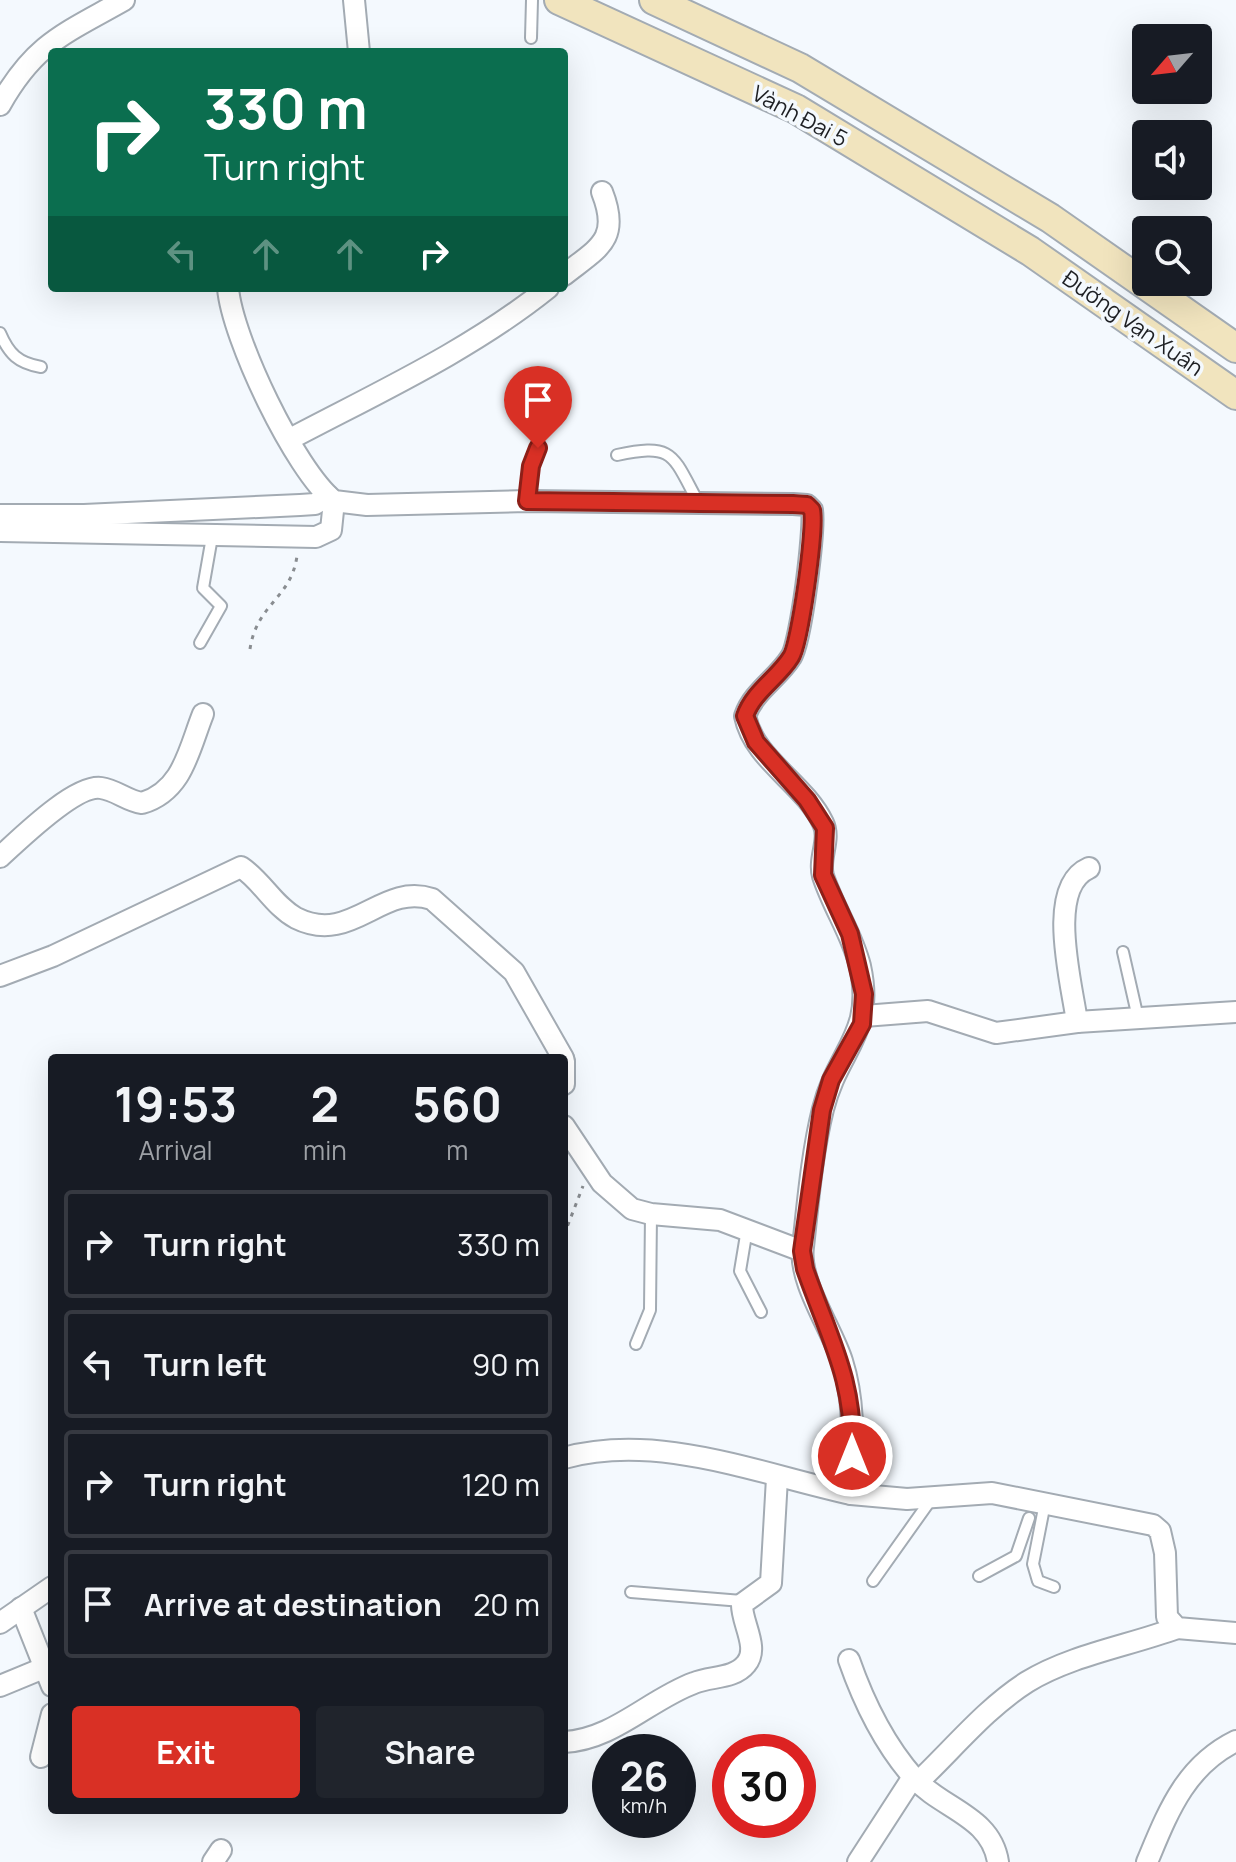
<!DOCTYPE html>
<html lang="en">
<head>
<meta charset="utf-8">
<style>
	:root { --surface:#171b24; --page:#20242c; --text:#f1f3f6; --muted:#9ea1a6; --line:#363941; --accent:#d93025 }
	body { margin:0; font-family:Manrope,sans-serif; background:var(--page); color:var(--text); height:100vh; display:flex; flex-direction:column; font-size:30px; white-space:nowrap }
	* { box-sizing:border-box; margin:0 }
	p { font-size:26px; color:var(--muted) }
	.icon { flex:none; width:44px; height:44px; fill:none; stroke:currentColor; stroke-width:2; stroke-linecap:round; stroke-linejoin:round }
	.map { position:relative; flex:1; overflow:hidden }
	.panel { position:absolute; left:48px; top:1054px; width:520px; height:760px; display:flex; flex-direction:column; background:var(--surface); border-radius:8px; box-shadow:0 8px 32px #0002 }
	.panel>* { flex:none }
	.top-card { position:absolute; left:48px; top:48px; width:520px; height:244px; border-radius:8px; box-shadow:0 8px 32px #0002; background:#0b6e4f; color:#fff; overflow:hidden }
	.needle { width:52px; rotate:242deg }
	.controls { position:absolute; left:1132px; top:24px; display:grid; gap:16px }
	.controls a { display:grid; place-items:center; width:80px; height:80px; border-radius:8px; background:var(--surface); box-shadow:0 8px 32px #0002; font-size:40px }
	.speed { position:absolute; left:592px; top:1734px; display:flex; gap:16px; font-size:40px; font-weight:700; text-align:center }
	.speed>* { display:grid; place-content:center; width:104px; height:104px; border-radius:50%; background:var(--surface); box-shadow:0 8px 32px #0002; line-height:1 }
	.speed small { font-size:20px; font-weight:400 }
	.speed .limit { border:12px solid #d22; background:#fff; color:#111 }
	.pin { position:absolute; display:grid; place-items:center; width:68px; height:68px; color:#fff; margin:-82px -34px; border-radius:50% 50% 50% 0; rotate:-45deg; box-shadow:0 0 8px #0007 }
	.pin .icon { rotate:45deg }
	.me { position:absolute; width:88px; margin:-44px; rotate:0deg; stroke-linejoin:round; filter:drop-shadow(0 0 6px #0008) }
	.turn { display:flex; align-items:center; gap:28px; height:168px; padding:0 24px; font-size:36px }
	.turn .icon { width:104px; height:104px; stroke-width:2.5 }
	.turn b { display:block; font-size:56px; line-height:68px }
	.lanes { display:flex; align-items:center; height:76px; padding:0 24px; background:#0003; justify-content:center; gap:40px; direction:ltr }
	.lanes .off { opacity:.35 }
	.eta { display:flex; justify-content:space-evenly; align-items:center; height:136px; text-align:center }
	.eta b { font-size:48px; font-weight:700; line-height:56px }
	.primary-button { display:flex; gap:16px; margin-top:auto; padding:16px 24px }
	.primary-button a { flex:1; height:92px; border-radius:8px; background:var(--accent); color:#fff; font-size:32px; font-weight:700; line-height:92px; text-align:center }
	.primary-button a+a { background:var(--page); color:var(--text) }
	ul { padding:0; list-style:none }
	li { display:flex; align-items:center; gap:24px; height:108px; margin:0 16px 12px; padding:0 8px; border:4px solid var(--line); border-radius:8px }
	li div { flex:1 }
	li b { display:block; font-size:30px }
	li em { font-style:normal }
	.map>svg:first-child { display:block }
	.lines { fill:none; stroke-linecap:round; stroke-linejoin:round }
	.lane-casing { stroke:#a3abb3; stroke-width:14 }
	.street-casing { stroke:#a3abb3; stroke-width:24 }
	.secondary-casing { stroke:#a3abb3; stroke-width:32 }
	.path { stroke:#898d91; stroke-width:3; stroke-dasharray:4 6; stroke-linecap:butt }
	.lane { stroke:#fff; stroke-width:10 }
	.street { stroke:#fff; stroke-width:20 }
	.secondary { stroke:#f1e4be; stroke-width:28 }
	.route-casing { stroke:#8d1f18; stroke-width:20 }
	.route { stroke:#d93025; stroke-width:14 }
	.labels { text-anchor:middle; stroke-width:7; stroke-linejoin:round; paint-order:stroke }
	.street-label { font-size:22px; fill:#1d1f23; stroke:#f4f9fe }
</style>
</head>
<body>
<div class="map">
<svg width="1236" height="1862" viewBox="0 0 1236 1862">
	<rect width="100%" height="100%" fill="#f4f9fe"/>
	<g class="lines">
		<defs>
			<g id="lane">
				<polyline points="531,38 532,0"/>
				<path d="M 0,333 C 9,354 18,363 41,367"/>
				<path d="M 617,455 C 674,443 672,454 698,502"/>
				<polyline points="527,501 531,466 538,448"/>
				<polyline points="200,643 221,606 203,588 212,537"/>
				<polyline points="1123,952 1138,1018"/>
				<polyline points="747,1229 740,1271 761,1312"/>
				<polyline points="636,1344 650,1310 651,1214"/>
				<polyline points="1045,1503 1033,1564 1038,1581 1054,1587"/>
				<polyline points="979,1576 1016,1556 1029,1518"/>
				<polyline points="873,1581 932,1498"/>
				<polyline points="631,1592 742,1601"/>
			</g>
			<g id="street">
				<polyline points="354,0 359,52"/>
				<path d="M 0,105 C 35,43 64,34 124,0"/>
				<path d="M 564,275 C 598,248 621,240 602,192"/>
				<path d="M 228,288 C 232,338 295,470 334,501 L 367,505 L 527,501 L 793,504 L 807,505 L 812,510 C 815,529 801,642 791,657 C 778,678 753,692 745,716 C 754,760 804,783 823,823 C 831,840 818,858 823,876 C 833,907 852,934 860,966 C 875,1034 838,1049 823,1109 C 812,1153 808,1202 803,1247 C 798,1281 832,1329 842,1361 C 856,1405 852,1449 851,1494 L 907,1499 L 992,1493 L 1153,1525 L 1160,1531 L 1165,1553 L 1167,1617 L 1177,1628 L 1236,1633"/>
				<path d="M 290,439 C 377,393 471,350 548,288"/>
				<polyline points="0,515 84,515 300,505 315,504 328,496"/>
				<polyline points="0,531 316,537 331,530 334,501"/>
				<path d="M 0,857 C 19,840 75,784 101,788 C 116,790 127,801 142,803 C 183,791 189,749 203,714"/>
				<path d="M 0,976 L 53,956 L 241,867 C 262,881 274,906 296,918 C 352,946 381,882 432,899 L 514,972 L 563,1058"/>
				<polyline points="864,1016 928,1011 996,1033 1077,1022 1236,1012"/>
				<path d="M 1077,1022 C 1072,984 1045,887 1089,868"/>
				<polyline points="564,1061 564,1084"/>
				<polyline points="564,1126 602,1183 632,1209 651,1214 720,1220 802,1251"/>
				<path d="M 564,1458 C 658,1432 759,1474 851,1494"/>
				<polyline points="21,1608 52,1686"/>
				<polyline points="0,1623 52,1587"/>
				<path d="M 849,1660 C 864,1703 884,1744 914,1778 C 942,1809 991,1816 998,1862"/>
				<polyline points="0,1686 46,1667"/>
				<path d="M 564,1742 C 613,1740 650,1699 694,1683 C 711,1676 734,1679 746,1664 C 760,1648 741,1622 742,1604 L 771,1583 L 777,1478"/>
				<polyline points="41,1757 52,1714"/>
				<path d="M 918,1782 C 953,1749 986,1708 1027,1682 C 1071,1655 1128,1646 1177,1628"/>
				<polyline points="213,1862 221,1850"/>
				<polyline points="858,1862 913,1777"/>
				<path d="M 1147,1862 C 1168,1812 1185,1766 1236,1741"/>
			</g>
			<g id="secondary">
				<polyline points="559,0 796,109 1030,251 1236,395"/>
				<polyline points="654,0 800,68 1050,218 1236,348"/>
			</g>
		</defs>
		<use href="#lane" class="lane-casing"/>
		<use href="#street" class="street-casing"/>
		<use href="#secondary" class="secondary-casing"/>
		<g class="path">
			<path d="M 250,649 C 257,603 291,599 297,556"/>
			<polyline points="564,1235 583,1186"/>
		</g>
		<use href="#lane" class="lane"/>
		<use href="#street" class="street"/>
		<use href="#secondary" class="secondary"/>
	</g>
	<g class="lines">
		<defs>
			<path id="route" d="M 538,448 L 531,466 L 527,501 L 793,504 L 807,505 L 812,510 C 816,528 800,643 791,657 C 778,678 753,692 745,716 L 756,742 L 807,800 L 825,828 L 823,875 L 850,934 L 864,994 L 862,1024 L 831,1080 L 822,1110 L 802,1251 L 805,1269 C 829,1338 855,1380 852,1456"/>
		</defs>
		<use href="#route" class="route-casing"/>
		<use href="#route" class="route"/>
	</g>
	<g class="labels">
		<g class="street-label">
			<text transform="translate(800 116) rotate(28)" y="8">Vành Đai 5</text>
			<text transform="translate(1133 323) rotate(35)" y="8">Đường Vạn Xuân</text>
		</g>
	</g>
</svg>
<div class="controls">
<a><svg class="needle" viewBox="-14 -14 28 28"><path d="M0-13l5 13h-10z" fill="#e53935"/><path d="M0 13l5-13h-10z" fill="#9ea1a6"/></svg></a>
<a><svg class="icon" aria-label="sound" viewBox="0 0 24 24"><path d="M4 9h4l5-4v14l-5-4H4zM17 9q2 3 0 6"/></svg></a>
<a><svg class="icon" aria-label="search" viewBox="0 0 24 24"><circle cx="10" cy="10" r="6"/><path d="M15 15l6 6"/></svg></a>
</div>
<div class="speed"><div>26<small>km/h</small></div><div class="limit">30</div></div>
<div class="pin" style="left:538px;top:448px;background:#d93025"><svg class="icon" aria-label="arrive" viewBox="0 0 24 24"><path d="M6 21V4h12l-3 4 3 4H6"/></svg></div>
<svg class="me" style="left:852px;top:1456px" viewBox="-20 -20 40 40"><circle r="17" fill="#d93025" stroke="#fff" stroke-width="3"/><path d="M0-11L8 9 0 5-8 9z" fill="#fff"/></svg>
<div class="top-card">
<div class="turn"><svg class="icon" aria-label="right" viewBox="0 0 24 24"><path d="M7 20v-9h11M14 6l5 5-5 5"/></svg><div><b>330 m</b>Turn right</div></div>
<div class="lanes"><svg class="icon off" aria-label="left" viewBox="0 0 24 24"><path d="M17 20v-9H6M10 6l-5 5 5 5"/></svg><svg class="icon off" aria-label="ahead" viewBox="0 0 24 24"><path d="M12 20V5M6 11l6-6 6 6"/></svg><svg class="icon off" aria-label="ahead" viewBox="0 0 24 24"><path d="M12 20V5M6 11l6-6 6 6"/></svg><svg class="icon" aria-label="right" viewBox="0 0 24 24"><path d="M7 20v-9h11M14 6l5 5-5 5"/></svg></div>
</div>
<section class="panel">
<div class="eta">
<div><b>19:53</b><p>Arrival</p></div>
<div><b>2</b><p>min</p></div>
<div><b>560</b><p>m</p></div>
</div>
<ul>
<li><svg class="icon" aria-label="right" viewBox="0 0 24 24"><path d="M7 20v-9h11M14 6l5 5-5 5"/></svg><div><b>Turn right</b></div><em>330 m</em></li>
<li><svg class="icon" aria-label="left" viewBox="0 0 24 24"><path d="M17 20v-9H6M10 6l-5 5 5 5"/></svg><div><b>Turn left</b></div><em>90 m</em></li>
<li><svg class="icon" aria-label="right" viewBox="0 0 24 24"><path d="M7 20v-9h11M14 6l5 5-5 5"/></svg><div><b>Turn right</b></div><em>120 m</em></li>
<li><svg class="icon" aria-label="arrive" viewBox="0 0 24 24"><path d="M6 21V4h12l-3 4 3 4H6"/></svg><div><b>Arrive at destination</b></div><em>20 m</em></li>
</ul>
<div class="primary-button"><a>Exit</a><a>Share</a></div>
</section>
</div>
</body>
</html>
